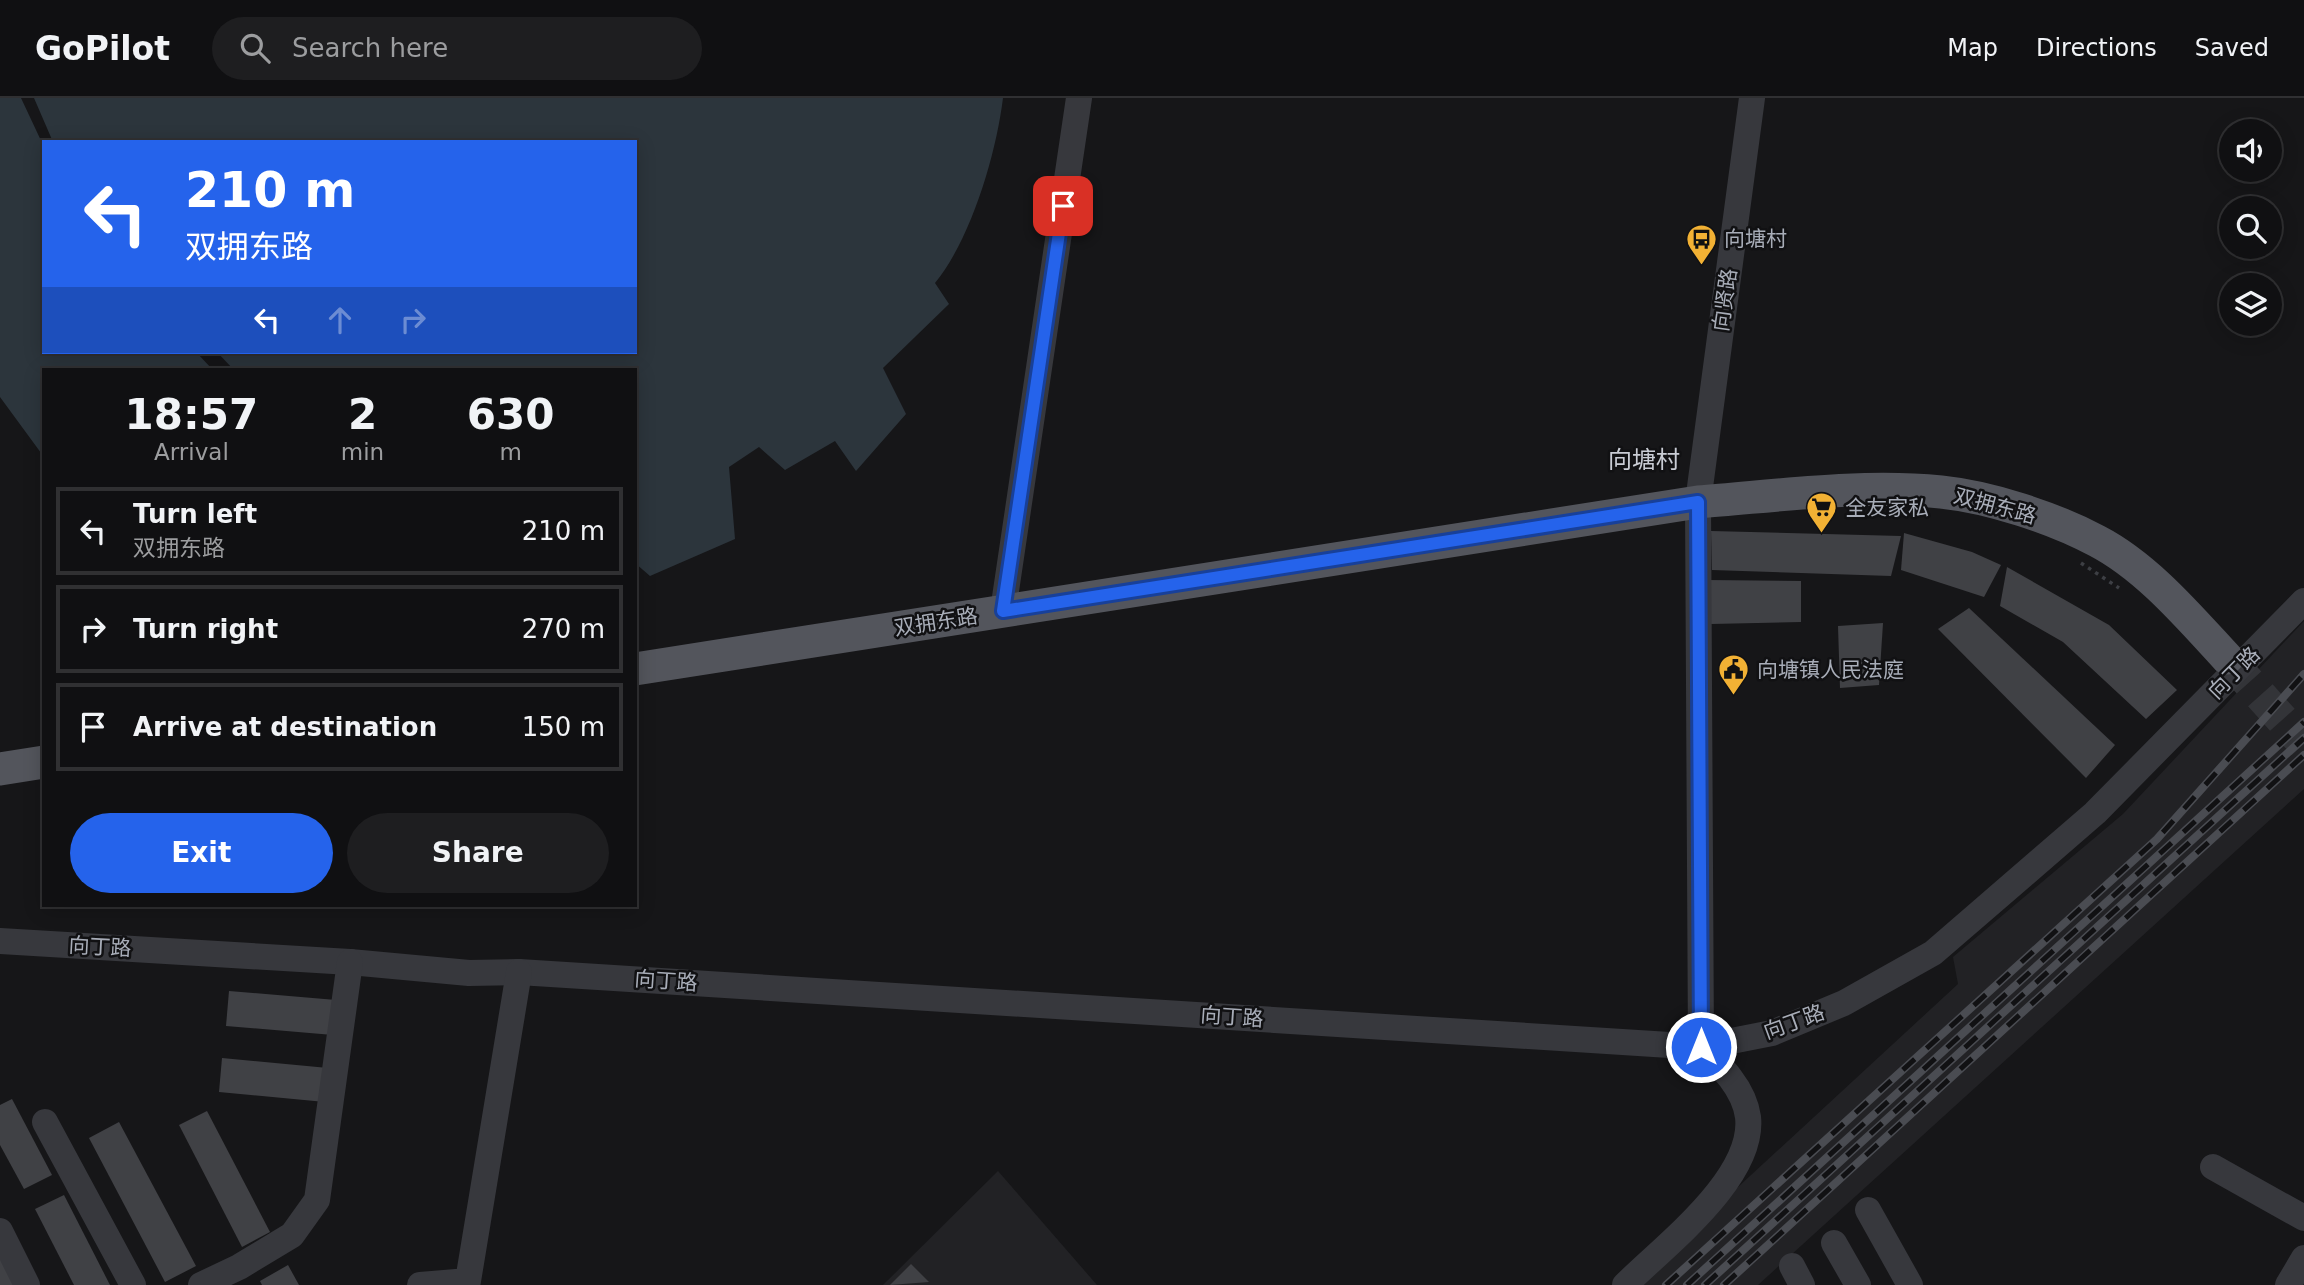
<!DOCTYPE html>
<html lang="en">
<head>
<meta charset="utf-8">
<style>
	:root { --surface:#101012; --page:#1e1e20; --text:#f1f3f6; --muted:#9c9d9f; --line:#303032; --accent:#2563eb }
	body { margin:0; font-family:"DejaVu Sans","Noto Sans SC",sans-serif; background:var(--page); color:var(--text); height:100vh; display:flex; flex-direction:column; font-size:26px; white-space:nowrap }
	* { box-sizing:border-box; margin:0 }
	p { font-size:23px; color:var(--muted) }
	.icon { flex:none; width:38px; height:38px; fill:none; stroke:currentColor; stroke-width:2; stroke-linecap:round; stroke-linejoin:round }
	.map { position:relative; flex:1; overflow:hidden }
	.drawer { position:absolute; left:42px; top:270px; width:595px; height:539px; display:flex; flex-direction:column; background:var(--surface); border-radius:0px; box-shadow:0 4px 18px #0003,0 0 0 2px var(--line) }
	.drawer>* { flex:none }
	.banner { position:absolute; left:42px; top:42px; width:595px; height:214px; border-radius:0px; box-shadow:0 4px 18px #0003,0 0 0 2px var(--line); background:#2563eb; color:#fff; overflow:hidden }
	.fabs { position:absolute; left:2219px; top:21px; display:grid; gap:14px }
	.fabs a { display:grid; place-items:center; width:63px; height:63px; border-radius:50%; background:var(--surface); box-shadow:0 4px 18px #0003,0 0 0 2px var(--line); font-size:35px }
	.pin { position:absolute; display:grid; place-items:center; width:60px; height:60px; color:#fff; margin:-30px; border-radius:14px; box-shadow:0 4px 10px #0006 }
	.me { position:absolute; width:77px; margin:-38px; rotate:0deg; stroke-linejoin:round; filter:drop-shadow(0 0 5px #0008) }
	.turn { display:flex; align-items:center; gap:24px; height:147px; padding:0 28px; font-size:32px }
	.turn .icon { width:91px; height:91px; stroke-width:2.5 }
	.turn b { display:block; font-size:49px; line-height:60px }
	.lanes { display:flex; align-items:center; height:66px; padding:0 28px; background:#0003; justify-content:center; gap:35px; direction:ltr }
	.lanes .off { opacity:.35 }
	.eta { display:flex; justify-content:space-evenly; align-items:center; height:119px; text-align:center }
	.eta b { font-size:42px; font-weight:700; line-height:49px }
	.button { display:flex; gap:14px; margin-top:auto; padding:14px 28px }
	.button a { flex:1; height:80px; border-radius:42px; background:var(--accent); color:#fff; font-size:28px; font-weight:700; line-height:80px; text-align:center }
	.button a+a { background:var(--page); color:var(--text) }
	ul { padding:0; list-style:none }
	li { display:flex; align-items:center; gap:21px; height:88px; margin:0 14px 10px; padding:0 14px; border:4px solid var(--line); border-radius:0px }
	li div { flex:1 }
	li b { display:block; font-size:26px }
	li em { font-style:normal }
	header { display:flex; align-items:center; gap:42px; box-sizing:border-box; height:98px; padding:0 35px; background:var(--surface); border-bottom:2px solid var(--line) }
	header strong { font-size:33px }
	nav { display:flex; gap:38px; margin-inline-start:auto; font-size:24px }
	.search { width:490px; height:63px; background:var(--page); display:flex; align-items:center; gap:18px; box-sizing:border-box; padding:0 24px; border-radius:38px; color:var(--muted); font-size:26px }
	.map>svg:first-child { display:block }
	.built { fill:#222225 }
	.water { fill:#2c353c }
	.building { fill:#404145 }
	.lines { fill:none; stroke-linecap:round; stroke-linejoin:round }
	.major-tunnel { stroke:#333438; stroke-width:33; stroke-dasharray:33 17; stroke-linecap:butt }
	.path { stroke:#3d3f44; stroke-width:3.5; stroke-dasharray:3.5 5; stroke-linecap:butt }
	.minor { stroke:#37383d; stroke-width:26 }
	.major { stroke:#53555c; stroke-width:33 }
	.rail-casing { stroke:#4a4c52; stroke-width:8 }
	.rail { stroke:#111113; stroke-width:5; stroke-dasharray:16; stroke-linecap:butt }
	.route-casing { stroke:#184099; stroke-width:18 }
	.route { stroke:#2563eb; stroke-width:12 }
	.labels { text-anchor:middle; stroke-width:5; stroke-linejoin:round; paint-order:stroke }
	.poi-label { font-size:21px; fill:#a8adb8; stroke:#111113; text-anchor:start }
	.street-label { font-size:21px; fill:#a8adb8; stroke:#111113 }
	.quarter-label { font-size:24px; fill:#c9ccd4; stroke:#111113 }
</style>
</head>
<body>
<header>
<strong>GoPilot</strong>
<div class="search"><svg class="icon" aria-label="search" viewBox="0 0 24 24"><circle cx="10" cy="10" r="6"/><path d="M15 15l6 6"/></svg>Search here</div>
<nav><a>Map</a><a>Directions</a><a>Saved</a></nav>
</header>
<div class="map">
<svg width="2304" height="1187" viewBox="0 0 2304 1187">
	<rect width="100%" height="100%" fill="#161618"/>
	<g class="built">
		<polygon points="2304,523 2304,691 1758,1187 1632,1187 1958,886 1953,859 2123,716"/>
		<polygon points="998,1073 1097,1187 883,1187"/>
	</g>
	<g class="water">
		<polygon points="0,0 21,0 44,49 44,254 196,254 212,271 44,271 44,359 0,299"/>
		<path d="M 34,0 L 1003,0 C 996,57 971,141 935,185 L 949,206 L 883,270 L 906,316 L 856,373 L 835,343 L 785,372 L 759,349 L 729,369 L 735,441 L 650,478 L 635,465 L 635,271 L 233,271 L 217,254 L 635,254 L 635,44 L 53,44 Z"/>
	</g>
	<g class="building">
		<polygon points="1711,433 1901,438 1891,478 1712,472"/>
		<polygon points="1904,435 1972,454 2001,467 1984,499 1901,472"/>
		<polygon points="2007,469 2109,527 2177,592 2146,621 2063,544 2000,508"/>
		<polygon points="1706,482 1801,483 1801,524 1711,526"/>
		<polygon points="1969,510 2115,647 2086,680 1938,531"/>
		<polygon points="1883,525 1879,587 1840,590 1838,528"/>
		<polygon points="229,893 336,902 333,937 226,928"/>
		<polygon points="222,960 328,970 325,1004 219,994"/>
		<polygon points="12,1001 52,1077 24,1091 0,1047 0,1007"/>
		<polygon points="207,1013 270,1134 242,1149 179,1027"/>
		<polygon points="119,1024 196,1168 165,1184 89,1040"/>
		<polygon points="64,1097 110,1187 74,1187 35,1111"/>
		<polygon points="0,1156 16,1187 0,1187"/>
		<polygon points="911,1166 929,1184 890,1187"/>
		<polygon points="288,1167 299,1187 262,1187 260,1183"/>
	</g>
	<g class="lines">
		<polyline class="major-tunnel" points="2227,560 2304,646"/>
		<polyline class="path" points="2081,465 2119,490"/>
		<g class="minor">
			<polyline points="1003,513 1079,0"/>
			<polyline points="0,843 350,864 469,875 519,874 1701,949 1772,935 1844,905 1933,855 2095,715 2304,503"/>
			<polyline points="45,1024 133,1187"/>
			<polyline points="2213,1069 2304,1120"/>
			<polyline points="1868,1112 1910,1187"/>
			<polyline points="0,1133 27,1187"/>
			<polyline points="1834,1145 1858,1187"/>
			<polyline points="1792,1168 1802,1187"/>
			<polyline points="201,1187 239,1169 292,1137 317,1102 350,864"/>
			<polyline points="420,1187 468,1183 519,874"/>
			<path d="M 1625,1187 C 1664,1148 1755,1080 1748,1019 C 1744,990 1721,968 1701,949 L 1698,404 L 1752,0"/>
			<polyline points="2288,1187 2304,1160"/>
		</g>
		<g class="major">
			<path d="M 635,571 L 1698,404 C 1777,398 1861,386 1941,394 C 1990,399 2054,420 2097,443 C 2147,469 2189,519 2227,560"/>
			<polyline points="0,671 44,664"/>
		</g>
		<defs>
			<g id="rail">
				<polyline points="1666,1187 2157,741 2304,576"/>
				<polyline points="1687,1187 2304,624"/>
				<polyline points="1705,1187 2304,640"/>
				<polyline points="1724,1187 2304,657"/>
			</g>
		</defs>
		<use href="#rail" class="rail-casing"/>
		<use href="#rail" class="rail"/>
	</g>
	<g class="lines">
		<defs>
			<polyline id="route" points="1063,108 1003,513 1698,404 1701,949"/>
		</defs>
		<use href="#route" class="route-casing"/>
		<use href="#route" class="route"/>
	</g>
	<defs>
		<symbol id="bus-pin" viewBox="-11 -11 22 30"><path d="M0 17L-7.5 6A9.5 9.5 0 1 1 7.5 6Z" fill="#f2b134" stroke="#111113"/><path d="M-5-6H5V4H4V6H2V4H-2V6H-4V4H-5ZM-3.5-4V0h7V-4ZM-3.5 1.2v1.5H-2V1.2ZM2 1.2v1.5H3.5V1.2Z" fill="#111"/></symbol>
		<symbol id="supermarket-pin" viewBox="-11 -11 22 30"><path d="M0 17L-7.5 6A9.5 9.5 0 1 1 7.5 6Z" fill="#f2b134" stroke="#111113"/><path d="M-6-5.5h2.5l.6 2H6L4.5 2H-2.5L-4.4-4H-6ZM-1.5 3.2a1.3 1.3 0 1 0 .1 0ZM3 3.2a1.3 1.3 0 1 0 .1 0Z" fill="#111"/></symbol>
		<symbol id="civic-pin" viewBox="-11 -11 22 30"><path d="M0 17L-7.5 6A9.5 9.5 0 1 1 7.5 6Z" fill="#f2b134" stroke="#111113"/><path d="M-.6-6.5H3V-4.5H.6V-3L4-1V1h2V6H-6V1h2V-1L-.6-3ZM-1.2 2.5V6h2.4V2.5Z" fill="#111"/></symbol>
	</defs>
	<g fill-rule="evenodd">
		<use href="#bus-pin" x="1684" y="124" width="35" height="47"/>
		<use href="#supermarket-pin" x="1804" y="392" width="35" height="47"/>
		<use href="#civic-pin" x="1716" y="554" width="35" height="47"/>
	</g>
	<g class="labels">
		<g class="poi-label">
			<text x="1724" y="148">向塘村</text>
			<text x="1845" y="417">全友家私</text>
			<text x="1757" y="579">向塘镇人民法庭</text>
		</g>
		<g class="street-label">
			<text transform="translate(1725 202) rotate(-82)" y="7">向贤路</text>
			<text transform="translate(1995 408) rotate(15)" y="7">双拥东路</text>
			<text transform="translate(936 524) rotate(-9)" y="7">双拥东路</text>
			<text transform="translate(2234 575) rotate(-45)" y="7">向丁路</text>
			<text transform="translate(100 849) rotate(3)" y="7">向丁路</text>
			<text transform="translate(666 883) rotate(4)" y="7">向丁路</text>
			<text transform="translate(1232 919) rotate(4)" y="7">向丁路</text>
			<text transform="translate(1794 924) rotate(-20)" y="7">向丁路</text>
		</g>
		<g class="quarter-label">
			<text x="1644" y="370">向塘村</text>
		</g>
	</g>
</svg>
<div class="fabs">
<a><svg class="icon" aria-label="sound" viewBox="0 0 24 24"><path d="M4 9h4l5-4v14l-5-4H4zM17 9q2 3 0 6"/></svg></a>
<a><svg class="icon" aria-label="search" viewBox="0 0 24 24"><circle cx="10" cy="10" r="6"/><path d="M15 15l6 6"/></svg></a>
<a><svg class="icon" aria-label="layers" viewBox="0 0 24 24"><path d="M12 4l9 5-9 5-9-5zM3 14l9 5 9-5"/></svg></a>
</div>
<div class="pin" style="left:1063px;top:108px;background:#d93025"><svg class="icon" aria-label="arrive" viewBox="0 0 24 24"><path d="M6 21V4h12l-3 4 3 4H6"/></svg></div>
<svg class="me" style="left:1701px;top:949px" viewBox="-20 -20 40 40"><circle r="17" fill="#2563eb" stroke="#fff" stroke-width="3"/><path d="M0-11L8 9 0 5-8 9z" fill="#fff"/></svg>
<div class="banner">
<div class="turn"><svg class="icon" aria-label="left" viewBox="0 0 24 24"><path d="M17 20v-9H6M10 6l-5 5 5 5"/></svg><div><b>210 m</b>双拥东路</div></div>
<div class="lanes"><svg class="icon" aria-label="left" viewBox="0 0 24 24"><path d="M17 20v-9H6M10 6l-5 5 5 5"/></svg><svg class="icon off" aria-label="ahead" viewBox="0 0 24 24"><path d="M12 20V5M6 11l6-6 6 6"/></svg><svg class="icon off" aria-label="right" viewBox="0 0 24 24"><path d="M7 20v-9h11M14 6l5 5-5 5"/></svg></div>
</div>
<section class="drawer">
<div class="eta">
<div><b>18:57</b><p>Arrival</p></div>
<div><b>2</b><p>min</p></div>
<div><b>630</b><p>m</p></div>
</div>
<ul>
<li><svg class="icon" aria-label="left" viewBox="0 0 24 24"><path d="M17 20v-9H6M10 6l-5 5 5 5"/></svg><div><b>Turn left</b><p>双拥东路</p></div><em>210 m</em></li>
<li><svg class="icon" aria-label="right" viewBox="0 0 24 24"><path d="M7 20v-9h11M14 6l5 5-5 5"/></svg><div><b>Turn right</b></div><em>270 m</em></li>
<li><svg class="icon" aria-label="arrive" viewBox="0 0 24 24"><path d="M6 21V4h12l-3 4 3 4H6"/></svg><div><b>Arrive at destination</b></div><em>150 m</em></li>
</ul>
<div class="button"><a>Exit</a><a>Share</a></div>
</section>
</div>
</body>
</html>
